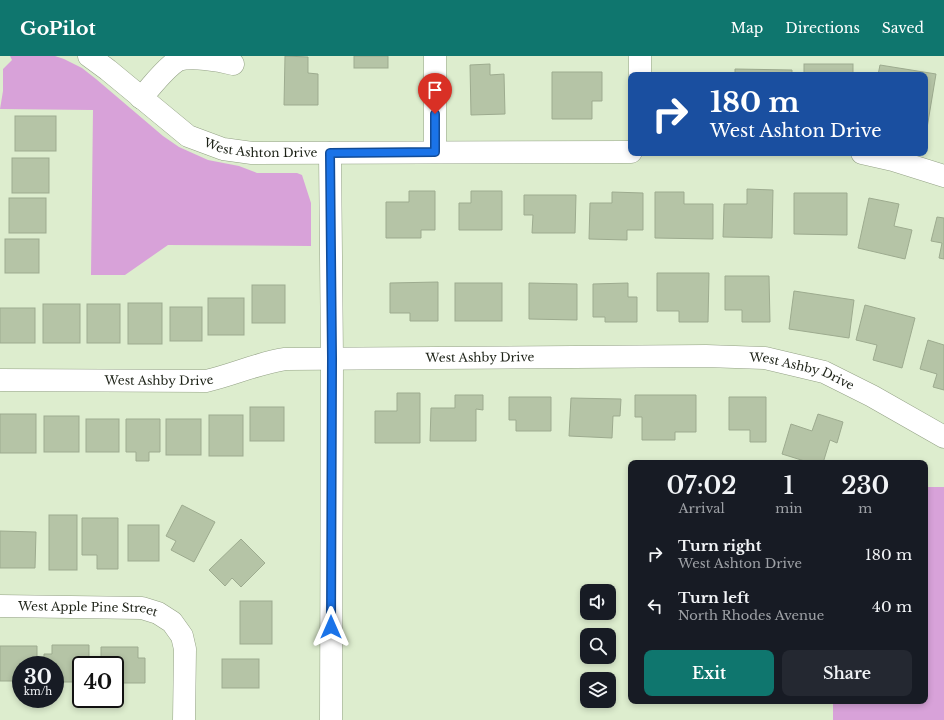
<!DOCTYPE html>
<html lang="en">
<head>
<meta charset="utf-8">
<style>
	:root { --surface:#171b24; --page:#242831; --text:#f1f3f6; --muted:#9ea1a6; --accent:#0f766e }
	body { margin:0; font-family:"Libre Baskerville",serif; background:var(--page); color:var(--text); height:100vh; display:flex; flex-direction:column; font-size:15px; white-space:nowrap }
	* { box-sizing:border-box; margin:0 }
	p { font-size:13px; color:var(--muted) }
	.icon { flex:none; width:22px; height:22px; fill:none; stroke:currentColor; stroke-width:2; stroke-linecap:round; stroke-linejoin:round }
	.map { position:relative; flex:1; overflow:hidden }
	.side { position:absolute; left:628px; top:404px; width:300px; height:244px; display:flex; flex-direction:column; background:var(--surface); border-radius:8px; box-shadow:0 2px 6px #0003 }
	.side>* { flex:none }
	.banner { position:absolute; left:628px; top:16px; width:300px; height:84px; border-radius:8px; box-shadow:0 2px 6px #0003; background:#1a4fa0; color:#fff; overflow:hidden }
	.controls { position:absolute; left:580px; top:528px; display:grid; gap:8px }
	.controls a { display:grid; place-items:center; width:36px; height:36px; border-radius:8px; background:var(--surface); box-shadow:0 2px 6px #0003; font-size:20px }
	.speed { position:absolute; left:12px; top:600px; display:flex; gap:8px; font-size:20px; font-weight:700; text-align:center }
	.speed>* { display:grid; place-content:center; width:52px; height:52px; border-radius:50%; background:var(--surface); box-shadow:0 2px 6px #0003; line-height:1 }
	.speed small { font-size:10px; font-weight:400 }
	.speed .limit { border:2px solid #111; border-radius:6px; background:#fff; color:#111 }
	.pin { position:absolute; display:grid; place-items:center; width:34px; height:34px; color:#fff; margin:-41px -17px; border-radius:50% 50% 50% 0; rotate:-45deg; box-shadow:0 0 4px #0007 }
	.pin .icon { rotate:45deg }
	.me { position:absolute; width:44px; margin:-22px; rotate:0deg; stroke-linejoin:round; filter:drop-shadow(0 0 3px #0008) }
	.turn { display:flex; align-items:center; gap:14px; height:84px; padding:0 16px; font-size:18px }
	.turn .icon { width:52px; height:52px; stroke-width:2.5 }
	.turn b { display:block; font-size:28px; line-height:34px }
	.eta { display:flex; justify-content:space-evenly; align-items:center; height:68px; text-align:center }
	.eta b { font-size:24px; font-weight:600; line-height:28px }
	.action { display:flex; gap:8px; margin-top:auto; padding:8px 16px }
	.action a { flex:1; height:46px; border-radius:8px; background:var(--accent); color:#fff; font-size:16px; font-weight:600; line-height:46px; text-align:center }
	.action a+a { background:var(--page); color:var(--text) }
	ul { padding:0; list-style:none }
	li { display:flex; align-items:center; gap:12px; height:52px; padding:0 16px }
	li div { flex:1 }
	li b { display:block; font-size:15px }
	li em { font-style:normal }
	header { display:flex; align-items:center; gap:24px; box-sizing:border-box; height:56px; padding:0 20px; background:var(--accent); color:#fff }
	header strong { font-size:19px }
	nav { display:flex; gap:22px; margin-inline-start:auto; font-size:14px }
	.map>svg:first-child { display:block }
	.green { fill:#d8a2d9 }
	.building { fill:#b5c4a6; stroke:#9dab8f }
	.lines { fill:none; stroke-linecap:round; stroke-linejoin:round }
	.minor-casing { stroke:#93a185; stroke-width:23 }
	.minor { stroke:#fff; stroke-width:22 }
	.route-casing { stroke:#114b97; stroke-width:10 }
	.route { stroke:#1a73e8; stroke-width:7 }
	.labels { text-anchor:middle; stroke-width:3.5; stroke-linejoin:round; paint-order:stroke }
	.street-label { font-size:12px; fill:#1d2217; stroke:#ebfadb }
</style>
</head>
<body>
<header>
<strong>GoPilot</strong>
<nav><a>Map</a><a>Directions</a><a>Saved</a></nav>
</header>
<div class="map">
<svg width="944" height="664" viewBox="0 0 944 664">
	<rect width="100%" height="100%" fill="#ddedce"/>
	<g class="green">
		<polygon points="10,0 55,0 64,3 82,12 96,23 163,80 179,91 208,104 239,110 257,117 297,117 302,119 311,147 311,190 168,189 125,219 91,219 93,54 0,53 3,35 3,13 12,4"/>
		<polygon points="925,431 944,431 944,664 833,664 833,645 925,645"/>
	</g>
	<g class="building">
		<polygon points="285,0 308,1 308,17 318,18 318,49 284,49"/>
		<rect x="354" y="0" width="34" height="12"/>
		<polygon points="490,8 490,19 504,18 505,58 471,59 470,9"/>
		<rect x="804" y="8" width="49" height="11"/>
		<polygon points="880,9 936,18 926,78 925,19 878,19"/>
		<polygon points="735,13 792,14 792,19 735,19"/>
		<polygon points="552,16 602,16 602,45 592,45 592,63 552,63"/>
		<rect x="15" y="60" width="41" height="35"/>
		<rect x="12" y="102" width="37" height="35"/>
		<polygon points="747,133 773,134 772,182 723,181 724,148 747,148"/>
		<polygon points="409,135 435,135 435,174 421,174 421,182 386,182 386,146 409,146"/>
		<polygon points="471,135 502,135 502,174 459,174 459,147 471,147"/>
		<polygon points="612,136 643,137 643,174 627,174 627,184 589,183 590,147 612,147"/>
		<polygon points="655,136 684,136 684,148 713,148 713,183 655,182"/>
		<polygon points="794,137 847,137 847,179 794,178"/>
		<polygon points="524,139 576,139 575,177 532,177 533,159 524,159"/>
		<rect x="9" y="142" width="37" height="35"/>
		<polygon points="869,142 899,148 894,170 912,174 905,203 858,192"/>
		<polygon points="937,161 944,162 944,203 939,202 942,187 931,185"/>
		<rect x="5" y="183" width="34" height="34"/>
		<polygon points="657,217 709,217 708,266 679,266 679,255 657,255"/>
		<polygon points="725,220 769,220 770,266 742,266 742,254 725,254"/>
		<polygon points="438,226 438,265 410,265 410,257 390,257 390,227"/>
		<rect x="455" y="227" width="47" height="38"/>
		<polygon points="529,227 577,228 577,264 529,263"/>
		<polygon points="628,227 628,241 637,241 637,266 605,266 605,261 593,261 593,228"/>
		<rect x="252" y="229" width="33" height="38"/>
		<polygon points="794,235 854,244 849,282 789,273"/>
		<rect x="208" y="242" width="36" height="37"/>
		<rect x="128" y="247" width="34" height="41"/>
		<rect x="43" y="248" width="37" height="39"/>
		<rect x="87" y="248" width="33" height="39"/>
		<polygon points="865,249 915,262 902,312 873,304 877,289 856,284"/>
		<rect x="170" y="251" width="32" height="34"/>
		<rect x="0" y="252" width="35" height="35"/>
		<polygon points="928,284 944,289 944,334 933,331 937,318 920,313"/>
		<polygon points="397,337 420,337 420,387 375,387 375,355 397,355"/>
		<polygon points="455,339 483,339 483,354 476,353 476,385 430,385 431,352 455,352"/>
		<polygon points="635,339 696,339 696,376 675,376 675,384 642,384 642,361 635,361"/>
		<polygon points="509,341 551,341 551,375 516,375 516,364 509,364"/>
		<polygon points="729,341 766,341 766,386 750,386 750,374 729,374"/>
		<polygon points="571,342 621,343 620,360 613,360 612,382 569,380"/>
		<rect x="250" y="351" width="34" height="34"/>
		<rect x="0" y="358" width="36" height="39"/>
		<polygon points="818,358 843,366 837,387 830,384 823,407 811,407 782,398 791,368 812,375"/>
		<rect x="209" y="359" width="34" height="41"/>
		<rect x="44" y="360" width="35" height="36"/>
		<rect x="86" y="363" width="33" height="33"/>
		<polygon points="126,363 160,363 160,396 149,396 149,405 136,405 136,396 126,396"/>
		<rect x="166" y="363" width="35" height="36"/>
		<polygon points="182,449 215,466 194,506 171,494 176,485 166,480"/>
		<rect x="49" y="459" width="28" height="55"/>
		<polygon points="82,462 118,462 118,513 97,513 97,499 82,499"/>
		<rect x="128" y="469" width="31" height="36"/>
		<polygon points="0,475 36,476 35,512 0,512"/>
		<polygon points="241,483 265,507 241,531 232,522 225,530 209,514"/>
		<rect x="240" y="545" width="32" height="43"/>
		<polygon points="52,589 89,589 89,603 101,603 101,591 138,591 138,602 145,602 145,627 115,627 115,609 81,609 81,626 59,626 59,623 55,623 55,609 44,609 44,598 52,598"/>
		<polygon points="0,590 37,590 37,609 21,609 21,625 0,625"/>
		<rect x="222" y="603" width="37" height="29"/>
	</g>
	<g class="lines">
		<defs>
			<g id="minor">
				<path id="s1" d="M 89,0 L 108,14 L 188,80 L 223,93 L 252,97 L 631,96"/>
				<polyline points="435,0 435,96"/>
				<polyline points="640,19 640,0"/>
				<path d="M 141,42 C 152,30 164,13 178,4 C 192,0 218,4 233,8"/>
				<polyline points="330,97 332,302 331,664"/>
				<polyline points="862,97 893,104 944,120"/>
				<path id="s2" d="M 0,324 L 206,325 C 233,319 258,307 285,303 L 706,300 L 765,302 L 824,316 L 872,340 L 944,381"/>
				<path id="s3" d="M 0,550 L 142,552 L 158,557 L 172,566 L 182,580 L 185,593 L 184,664"/>
			</g>
		</defs>
		<use href="#minor" class="minor-casing"/>
		<use href="#minor" class="minor"/>
	</g>
	<g class="lines">
		<defs>
			<polyline id="route" points="331,571 332,302 330,97 435,96 435,58"/>
		</defs>
		<use href="#route" class="route-casing"/>
		<use href="#route" class="route"/>
	</g>
	<g class="labels">
		<g class="street-label">
			<text dy="4" stroke="none"><textPath href="#s1" startOffset="202">West Ashton Drive</textPath></text>
			<text dy="4" stroke="none"><textPath href="#s2" startOffset="483">West Ashby Drive</textPath></text>
			<text dy="4" stroke="none"><textPath href="#s2" startOffset="807">West Ashby Drive</textPath></text>
			<text dy="4" stroke="none"><textPath href="#s2" startOffset="159">West Ashby Drive</textPath></text>
			<text dy="4" stroke="none"><textPath href="#s3" startOffset="88">West Apple Pine Street</textPath></text>
		</g>
	</g>
</svg>
<div class="controls">
<a><svg class="icon" aria-label="sound" viewBox="0 0 24 24"><path d="M4 9h4l5-4v14l-5-4H4zM17 9q2 3 0 6"/></svg></a>
<a><svg class="icon" aria-label="search" viewBox="0 0 24 24"><circle cx="10" cy="10" r="6"/><path d="M15 15l6 6"/></svg></a>
<a><svg class="icon" aria-label="layers" viewBox="0 0 24 24"><path d="M12 4l9 5-9 5-9-5zM3 14l9 5 9-5"/></svg></a>
</div>
<div class="speed"><div>30<small>km/h</small></div><div class="limit">40</div></div>
<div class="pin" style="left:435px;top:58px;background:#d93025"><svg class="icon" aria-label="arrive" viewBox="0 0 24 24"><path d="M6 21V4h12l-3 4 3 4H6"/></svg></div>
<svg class="me" style="left:331px;top:571px" viewBox="-20 -20 40 40"><path d="M0-17L14 15 0 8-14 15z" fill="#1a73e8" stroke="#fff" stroke-width="4"/></svg>
<div class="banner">
<div class="turn"><svg class="icon" aria-label="right" viewBox="0 0 24 24"><path d="M7 20v-9h11M14 6l5 5-5 5"/></svg><div><b>180 m</b>West Ashton Drive</div></div>
</div>
<section class="side">
<div class="eta">
<div><b>07:02</b><p>Arrival</p></div>
<div><b>1</b><p>min</p></div>
<div><b>230</b><p>m</p></div>
</div>
<ul>
<li><svg class="icon" aria-label="right" viewBox="0 0 24 24"><path d="M7 20v-9h11M14 6l5 5-5 5"/></svg><div><b>Turn right</b><p>West Ashton Drive</p></div><em>180 m</em></li>
<li><svg class="icon" aria-label="left" viewBox="0 0 24 24"><path d="M17 20v-9H6M10 6l-5 5 5 5"/></svg><div><b>Turn left</b><p>North Rhodes Avenue</p></div><em>40 m</em></li>
</ul>
<div class="action"><a>Exit</a><a>Share</a></div>
</section>
</div>
</body>
</html>
